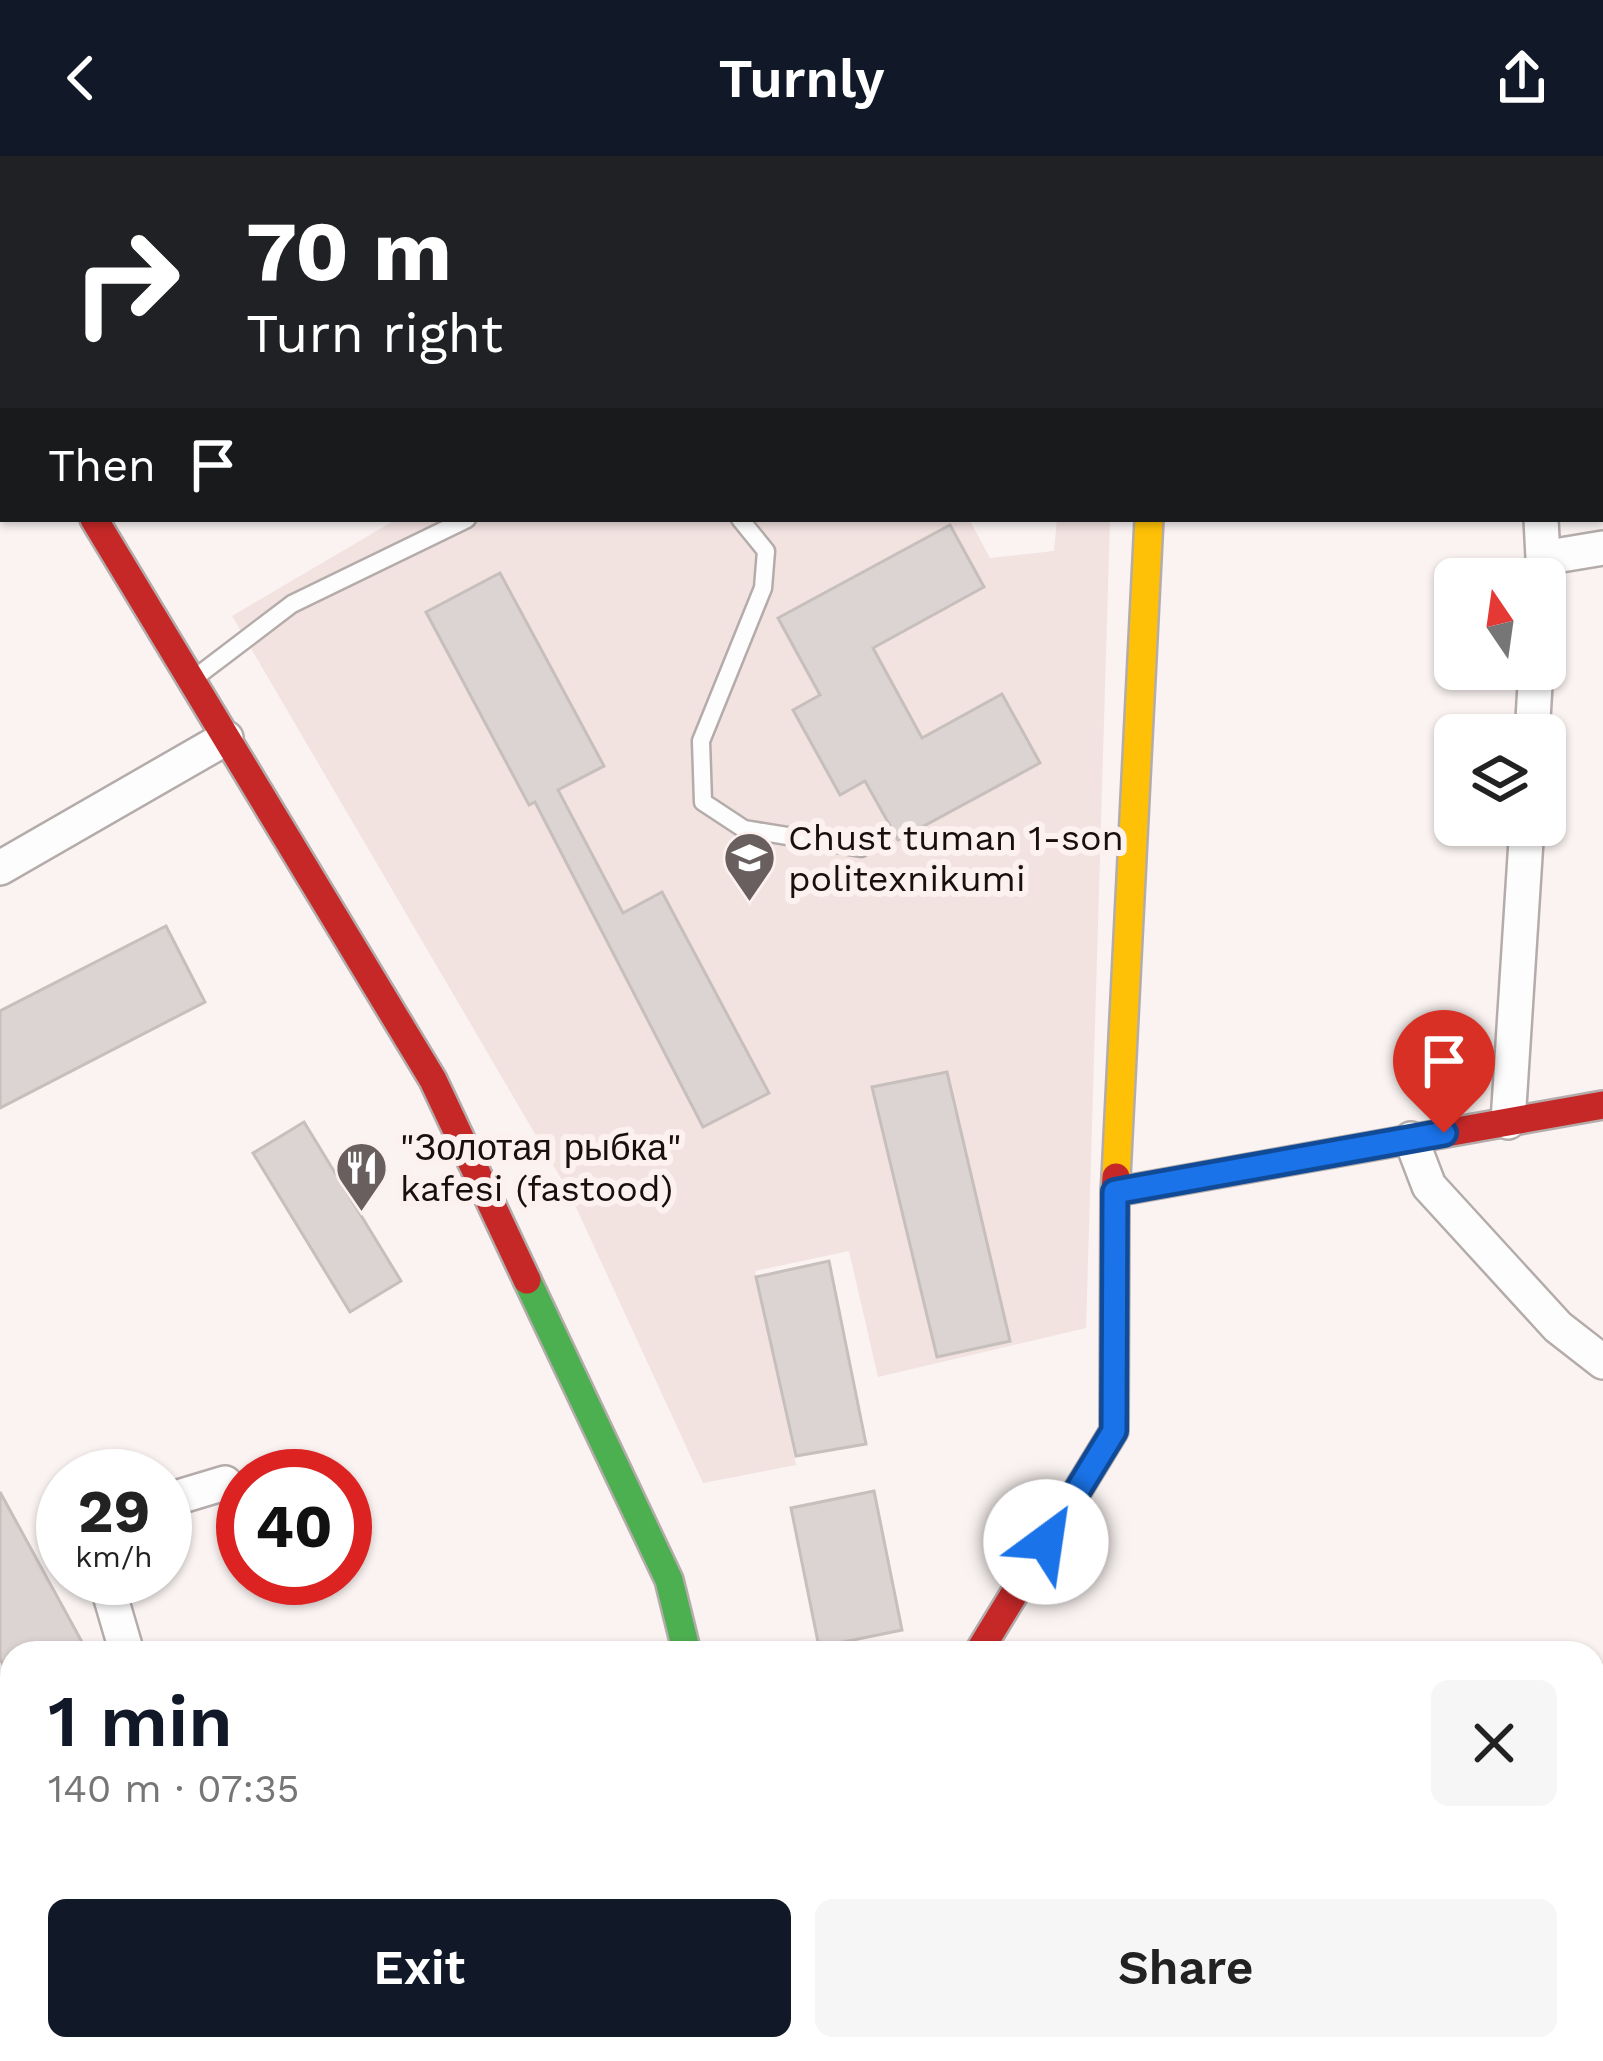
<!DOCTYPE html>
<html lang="en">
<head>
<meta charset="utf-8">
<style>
	:root { --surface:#fff; --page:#f6f6f6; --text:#222; --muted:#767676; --accent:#111827 }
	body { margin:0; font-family:"Work Sans",sans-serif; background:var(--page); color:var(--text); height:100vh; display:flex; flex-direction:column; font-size:45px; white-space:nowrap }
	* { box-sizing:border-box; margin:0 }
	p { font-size:39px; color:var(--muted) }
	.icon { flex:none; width:66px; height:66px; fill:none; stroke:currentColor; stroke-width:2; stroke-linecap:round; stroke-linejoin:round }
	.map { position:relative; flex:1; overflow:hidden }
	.drawer { position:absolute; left:0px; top:1485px; width:1605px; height:420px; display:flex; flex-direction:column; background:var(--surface); border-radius:36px 36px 0 0; box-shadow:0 3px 9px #0004 }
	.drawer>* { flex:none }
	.hud { position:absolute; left:0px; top:0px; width:1605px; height:366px; box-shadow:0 3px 9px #0004; background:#202124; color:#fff; overflow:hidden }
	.needle { width:78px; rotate:347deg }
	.controls { position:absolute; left:1434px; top:402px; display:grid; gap:24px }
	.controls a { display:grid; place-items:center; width:132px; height:132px; border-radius:18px; background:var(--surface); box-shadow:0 3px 9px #0004; font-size:60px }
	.speed { position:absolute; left:36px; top:1293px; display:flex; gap:24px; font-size:60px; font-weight:700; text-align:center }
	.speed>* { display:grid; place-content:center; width:156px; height:156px; border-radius:50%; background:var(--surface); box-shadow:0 3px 9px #0004; line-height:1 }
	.speed small { font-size:30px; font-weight:400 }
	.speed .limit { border:18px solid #d22; background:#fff; color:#111 }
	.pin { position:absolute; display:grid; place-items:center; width:102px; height:102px; color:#fff; margin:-123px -51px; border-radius:50% 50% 50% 0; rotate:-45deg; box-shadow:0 0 12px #0007 }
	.pin .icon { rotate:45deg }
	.me { position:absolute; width:132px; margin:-66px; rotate:31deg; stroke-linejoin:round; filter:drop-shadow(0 0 9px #0008) }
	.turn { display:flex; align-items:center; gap:42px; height:252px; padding:0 48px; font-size:54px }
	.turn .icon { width:156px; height:156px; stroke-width:2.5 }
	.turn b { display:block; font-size:84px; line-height:102px }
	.then { display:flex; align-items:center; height:114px; padding:0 48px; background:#0003; gap:24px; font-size:45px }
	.round { display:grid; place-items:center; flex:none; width:126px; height:126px; border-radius:18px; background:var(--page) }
	.headline { display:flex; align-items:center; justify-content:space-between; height:204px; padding:0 48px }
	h1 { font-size:72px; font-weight:600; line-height:90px; color:var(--accent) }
	.action { display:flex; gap:24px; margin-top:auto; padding:24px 48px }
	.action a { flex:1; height:138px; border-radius:18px; background:var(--accent); color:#fff; font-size:48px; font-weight:600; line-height:138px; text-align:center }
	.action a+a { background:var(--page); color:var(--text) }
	header { display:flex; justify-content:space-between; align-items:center; height:156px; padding:0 48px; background:var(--accent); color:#fff; font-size:54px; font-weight:600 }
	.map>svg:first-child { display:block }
	.built { fill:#f2e2e0 }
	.building { fill:#dcd4d2; stroke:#c7bfbc; stroke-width:3 }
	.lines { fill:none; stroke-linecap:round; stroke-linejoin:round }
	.lane-casing { stroke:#b4acaa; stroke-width:21 }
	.street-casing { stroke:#b4acaa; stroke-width:38 }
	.fast-casing { stroke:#b4acaa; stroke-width:32 }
	.slow-casing { stroke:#b4acaa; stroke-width:32 }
	.jam-casing { stroke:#b4acaa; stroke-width:32 }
	.lane { stroke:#fefdfd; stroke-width:16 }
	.street { stroke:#fefdfd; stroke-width:33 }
	.fast { stroke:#4caf50; stroke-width:27 }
	.slow { stroke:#ffc107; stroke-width:27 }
	.jam { stroke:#c62828; stroke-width:27 }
	.route-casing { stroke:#114b97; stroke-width:30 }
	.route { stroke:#1a73e8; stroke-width:21 }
	.labels { text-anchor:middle; stroke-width:12; stroke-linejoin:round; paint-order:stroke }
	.poi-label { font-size:36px; fill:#19100e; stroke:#fdf1ef; text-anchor:start }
</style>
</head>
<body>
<header><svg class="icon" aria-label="back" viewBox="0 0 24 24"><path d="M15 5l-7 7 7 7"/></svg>Turnly<svg class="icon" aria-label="share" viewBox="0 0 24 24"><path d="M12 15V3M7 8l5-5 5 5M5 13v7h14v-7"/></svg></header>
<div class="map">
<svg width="1603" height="1905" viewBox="0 0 1603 1905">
	<rect width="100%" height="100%" fill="#faf3f2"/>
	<g class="built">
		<polygon points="416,0 1135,0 418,3"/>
		<polygon points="397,363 969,363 990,402 1054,395 1057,363 1110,363 1086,1172 878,1221 849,1095 755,1115 796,1309 703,1327 569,1036 232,460"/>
	</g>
	<g class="building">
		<polygon points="177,0 259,0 253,3"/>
		<polygon points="557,0 658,0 650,3"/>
		<polygon points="998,0 1105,0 1106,3 999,3"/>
		<polygon points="950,369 984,431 873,492 922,582 1002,538 1040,607 898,684 865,625 840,639 793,554 820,539 778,462"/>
		<polygon points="500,417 604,610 558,634 623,757 662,736 769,937 703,971 535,646 529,649 426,456"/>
		<polygon points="166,770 205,846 0,952 0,855"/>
		<polygon points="947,916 1010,1185 937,1201 872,931"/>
		<polygon points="304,966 401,1125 350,1156 253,997"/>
		<polygon points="829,1105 866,1288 796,1300 756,1121"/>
		<polygon points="874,1335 902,1474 819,1491 791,1352"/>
		<polygon points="0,1336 88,1497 12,1497 12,1525 0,1503"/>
	</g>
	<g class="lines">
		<defs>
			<g id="lane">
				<polyline points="740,363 766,395 763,432 701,585 703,646 744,673 861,692"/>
				<polyline points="192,524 292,448 467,363"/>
			</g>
			<g id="street">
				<polyline points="1527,0 1527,3"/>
				<polyline points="1168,3 1168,0"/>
				<polyline points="1541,363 1543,402 1603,392"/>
				<polyline points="1532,579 1536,513"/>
				<polyline points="0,712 226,582"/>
				<polyline points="1508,966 1527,669"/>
				<polyline points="1411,983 1429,1030 1558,1171 1603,1206"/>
				<polyline points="165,1345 225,1327"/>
				<polyline points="105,1422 127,1497"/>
				<polyline points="0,1831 12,1839"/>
				<polyline points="91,1893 109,1905"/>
				<polyline points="260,1893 265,1905"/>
			</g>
			<polyline id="fast" points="527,1124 669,1424 687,1497"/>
			<g id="slow">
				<polyline points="0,208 3,213"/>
				<polyline points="1116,1021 1149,363"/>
				<polyline points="780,1893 783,1905"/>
			</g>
			<g id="jam">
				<polyline points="94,363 433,924 527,1124"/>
				<polyline points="1116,1021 1115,1036 1603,949"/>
				<polyline points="978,1497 1114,1275 1115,1036"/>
			</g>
		</defs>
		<use href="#lane" class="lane-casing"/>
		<use href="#street" class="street-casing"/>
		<use href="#fast" class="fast-casing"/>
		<use href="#slow" class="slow-casing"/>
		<use href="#jam" class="jam-casing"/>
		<use href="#lane" class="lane"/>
		<use href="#street" class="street"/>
		<use href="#fast" class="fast"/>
		<use href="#slow" class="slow"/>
		<use href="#jam" class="jam"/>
	</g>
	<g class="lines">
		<defs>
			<polyline id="route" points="1046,1386 1114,1275 1115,1036 1444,977"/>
		</defs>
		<use href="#route" class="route-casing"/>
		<use href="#route" class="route"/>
	</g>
	<defs>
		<symbol id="university-pin" viewBox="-11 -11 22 30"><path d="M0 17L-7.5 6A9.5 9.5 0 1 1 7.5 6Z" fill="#685f5e" stroke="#fdf1ef"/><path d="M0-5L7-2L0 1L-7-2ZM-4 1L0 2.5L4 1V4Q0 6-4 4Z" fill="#fff"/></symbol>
		<symbol id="restaurant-pin" viewBox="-11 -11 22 30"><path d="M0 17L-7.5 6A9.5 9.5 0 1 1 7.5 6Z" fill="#685f5e" stroke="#fdf1ef"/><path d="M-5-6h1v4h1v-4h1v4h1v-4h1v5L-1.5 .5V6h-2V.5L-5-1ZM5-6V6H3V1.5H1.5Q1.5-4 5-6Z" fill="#fff"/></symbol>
	</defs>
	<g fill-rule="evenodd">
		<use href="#university-pin" x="720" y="672" width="59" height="81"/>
		<use href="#restaurant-pin" x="332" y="982" width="59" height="81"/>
	</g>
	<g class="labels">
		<g class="poi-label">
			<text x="788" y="694">Chust tuman 1-son<tspan x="788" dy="41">politexnikumi</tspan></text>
			<text x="400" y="1004">"Золотая рыбка"<tspan x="400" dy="41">kafesi (fastood)</tspan></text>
		</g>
	</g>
</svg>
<div class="controls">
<a><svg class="needle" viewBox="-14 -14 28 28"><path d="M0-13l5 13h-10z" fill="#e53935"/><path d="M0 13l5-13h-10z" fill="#767676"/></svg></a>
<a><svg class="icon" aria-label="layers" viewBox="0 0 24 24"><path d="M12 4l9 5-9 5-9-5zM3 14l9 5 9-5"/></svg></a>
</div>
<div class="speed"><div>29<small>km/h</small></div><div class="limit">40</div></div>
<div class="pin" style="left:1444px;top:977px;background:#d93025"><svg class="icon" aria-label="arrive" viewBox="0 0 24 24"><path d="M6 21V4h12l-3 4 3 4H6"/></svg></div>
<svg class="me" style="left:1046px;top:1386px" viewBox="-20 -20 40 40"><circle r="19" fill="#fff"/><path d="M0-13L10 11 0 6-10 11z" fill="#1a73e8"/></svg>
<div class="hud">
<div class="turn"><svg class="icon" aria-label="right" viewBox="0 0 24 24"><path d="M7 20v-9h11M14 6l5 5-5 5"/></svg><div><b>70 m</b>Turn right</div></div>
<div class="then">Then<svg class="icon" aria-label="arrive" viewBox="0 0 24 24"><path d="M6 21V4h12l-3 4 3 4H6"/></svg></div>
</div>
<section class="drawer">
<div class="headline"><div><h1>1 min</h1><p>140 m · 07:35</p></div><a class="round"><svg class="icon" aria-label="close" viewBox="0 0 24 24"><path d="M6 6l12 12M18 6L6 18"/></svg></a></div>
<div class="action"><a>Exit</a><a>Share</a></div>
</section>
</div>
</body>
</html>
